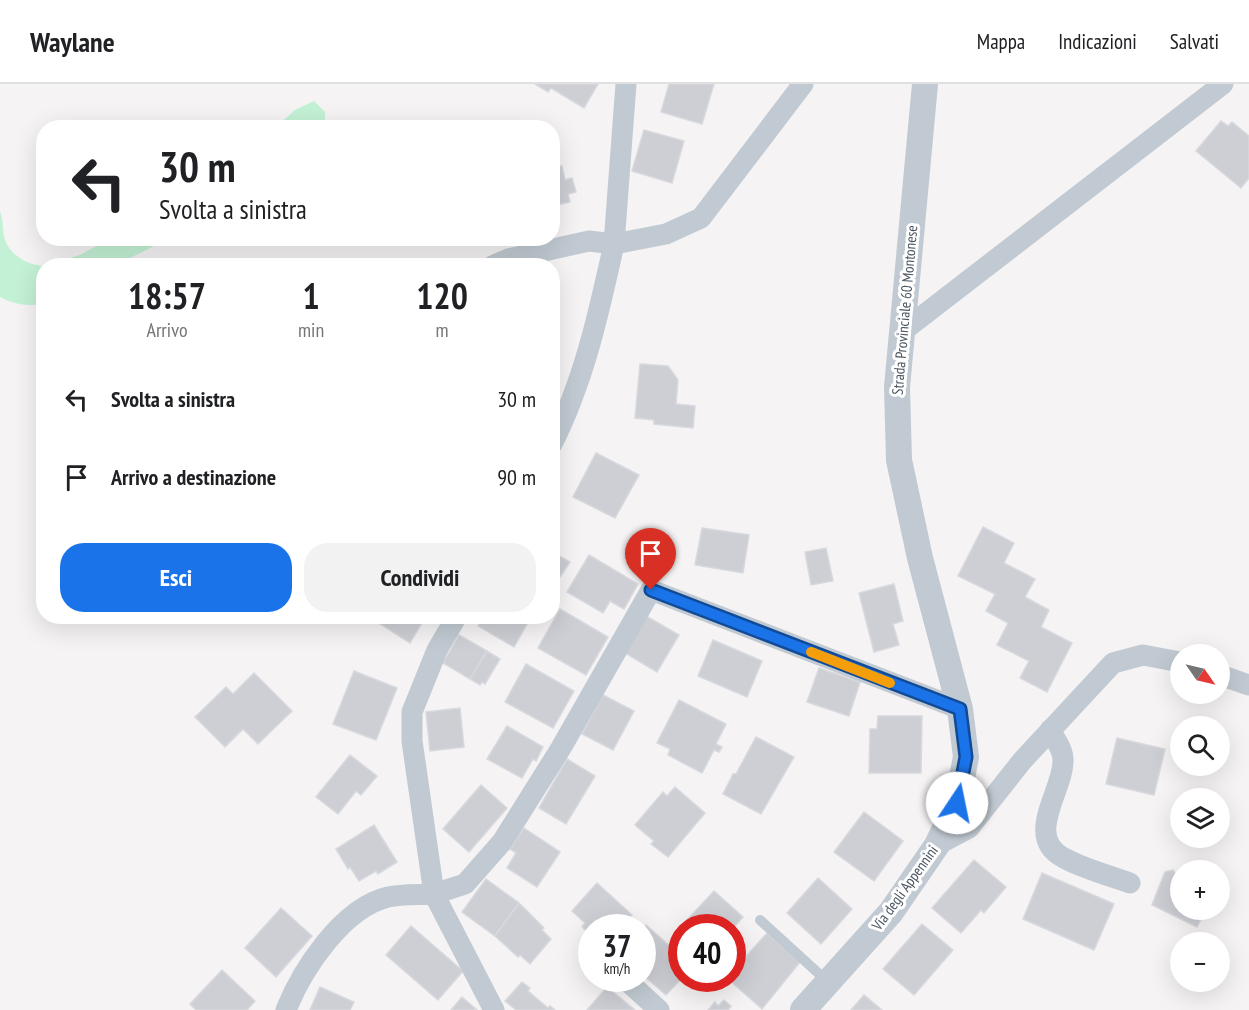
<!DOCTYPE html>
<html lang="it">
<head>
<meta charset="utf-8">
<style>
	:root { --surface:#fff; --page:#f2f2f2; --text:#202124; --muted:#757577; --line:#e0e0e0; --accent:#1a73e8 }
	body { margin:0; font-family:"PT Sans Narrow",sans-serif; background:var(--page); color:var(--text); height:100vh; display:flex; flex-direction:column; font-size:22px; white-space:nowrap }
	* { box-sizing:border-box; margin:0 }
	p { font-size:20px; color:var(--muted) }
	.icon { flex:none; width:33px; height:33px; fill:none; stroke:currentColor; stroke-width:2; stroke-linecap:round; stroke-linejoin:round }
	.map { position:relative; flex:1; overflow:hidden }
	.drawer { position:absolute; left:36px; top:174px; width:524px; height:366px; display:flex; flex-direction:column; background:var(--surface); border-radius:24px; box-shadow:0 6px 24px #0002 }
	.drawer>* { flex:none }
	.hud { position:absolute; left:36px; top:36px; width:524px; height:126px; border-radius:24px; box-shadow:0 6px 24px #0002; background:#fff; color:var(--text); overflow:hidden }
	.needle { width:39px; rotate:124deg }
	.controls { position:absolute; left:1170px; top:560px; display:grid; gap:12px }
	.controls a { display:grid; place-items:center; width:60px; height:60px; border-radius:50%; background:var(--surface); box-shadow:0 6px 24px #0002; font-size:30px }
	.speed { position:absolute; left:578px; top:830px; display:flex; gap:12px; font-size:30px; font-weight:700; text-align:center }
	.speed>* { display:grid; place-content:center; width:78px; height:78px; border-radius:50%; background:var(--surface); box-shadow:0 6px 24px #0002; line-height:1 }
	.speed small { font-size:15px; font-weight:400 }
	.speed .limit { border:9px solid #d22; background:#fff; color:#111 }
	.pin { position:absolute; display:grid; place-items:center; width:51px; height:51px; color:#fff; margin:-62px -26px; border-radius:50% 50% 50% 0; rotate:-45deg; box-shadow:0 0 6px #0007 }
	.pin .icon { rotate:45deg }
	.me { position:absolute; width:66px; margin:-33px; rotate:11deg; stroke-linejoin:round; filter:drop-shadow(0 0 4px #0008) }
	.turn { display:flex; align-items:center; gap:21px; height:126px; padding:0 24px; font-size:27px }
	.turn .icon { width:78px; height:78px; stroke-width:2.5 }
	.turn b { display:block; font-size:42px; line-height:51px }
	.eta { display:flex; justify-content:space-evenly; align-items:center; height:102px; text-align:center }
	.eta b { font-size:36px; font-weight:600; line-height:42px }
	.button { display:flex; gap:12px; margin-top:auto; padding:12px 24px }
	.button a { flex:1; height:69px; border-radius:24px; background:var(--accent); color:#fff; font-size:24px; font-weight:600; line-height:69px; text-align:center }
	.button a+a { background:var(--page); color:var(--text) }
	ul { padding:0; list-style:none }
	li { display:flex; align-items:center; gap:18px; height:78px; padding:0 24px }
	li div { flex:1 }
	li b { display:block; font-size:22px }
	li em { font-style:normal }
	header { display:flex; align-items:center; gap:36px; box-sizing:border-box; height:84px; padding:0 30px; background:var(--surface); border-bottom:2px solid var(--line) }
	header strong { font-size:28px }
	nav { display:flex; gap:33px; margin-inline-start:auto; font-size:21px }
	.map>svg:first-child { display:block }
	.green { fill:#c3f1d5 }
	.building { fill:#cdcfd5; stroke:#d7d9de; stroke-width:1.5 }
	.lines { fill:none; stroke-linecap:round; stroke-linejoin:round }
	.service { stroke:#c1cad2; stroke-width:10 }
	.minor { stroke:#c1cad2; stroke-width:21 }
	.tertiary { stroke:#c1cad2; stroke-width:26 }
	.route-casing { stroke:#114b97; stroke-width:15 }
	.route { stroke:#1a73e8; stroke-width:10 }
	.slow { stroke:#f59e0b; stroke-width:10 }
	.labels { text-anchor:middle; stroke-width:6; stroke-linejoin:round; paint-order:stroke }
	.street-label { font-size:15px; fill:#4a5661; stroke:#fff }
</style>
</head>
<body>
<header>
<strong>Waylane</strong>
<nav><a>Mappa</a><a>Indicazioni</a><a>Salvati</a></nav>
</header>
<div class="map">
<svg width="1249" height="926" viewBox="0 0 1249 926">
	<rect width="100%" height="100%" fill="#f5f3f3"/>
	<g class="green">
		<polygon points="314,17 325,28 325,43 276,43 295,26"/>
		<path d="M 0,127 C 4,138 2,147 5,156 C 11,172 28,181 43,182 L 43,220 C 27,222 15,221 0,213 Z"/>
		<polygon points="109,155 168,155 116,181 46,181 80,171"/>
	</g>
	<g class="building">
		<polygon points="535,0 598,0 584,24 551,4 548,8"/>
		<polygon points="669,0 714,0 702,40 661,28"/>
		<polygon points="1221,37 1228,42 1232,38 1249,52 1249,94 1241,104 1196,67"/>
		<polygon points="644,46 684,57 672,99 632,87"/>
		<polygon points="562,82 565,96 572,94 576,108 568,110 570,118 552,122 552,84"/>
		<polygon points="640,280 668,282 678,296 676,320 695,322 693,344 654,340 654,336 635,334"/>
		<polygon points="596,369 639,391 615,434 573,413"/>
		<polygon points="983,443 1014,459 1004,479 1035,495 1025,513 1049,526 1041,543 1072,559 1047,608 1020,594 1029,577 997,561 1008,539 986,527 995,510 958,492"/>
		<polygon points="702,444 749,451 743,489 695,481"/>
		<polygon points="826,464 833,497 811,501 805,468"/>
		<polygon points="552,468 570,478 552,505"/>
		<polygon points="589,471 638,500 624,525 610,517 603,529 567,508"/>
		<polygon points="894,500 903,537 893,540 899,561 874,568 859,509"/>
		<polygon points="560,525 608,553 586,591 538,564"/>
		<polygon points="376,532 426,532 410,559 374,536"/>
		<polygon points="478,532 515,532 527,540 514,563 478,542 481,536"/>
		<polygon points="646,532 679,551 657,588 625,569"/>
		<polygon points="459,551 487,567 470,595 443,579"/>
		<polygon points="713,556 762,577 747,613 698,592"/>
		<polygon points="487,567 500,575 485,600 482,598 480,601 470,595"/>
		<polygon points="526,580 574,607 553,644 505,618"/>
		<polygon points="819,584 860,598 849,632 807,618"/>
		<polygon points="354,587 397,604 376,656 333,640"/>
		<polygon points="254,589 292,627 258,660 243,645 225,663 195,633 226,603 233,610"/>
		<polygon points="603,611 634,627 613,666 582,650"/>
		<polygon points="679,616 726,640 716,660 722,663 719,668 714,666 702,689 668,671 670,665 657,659"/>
		<polygon points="460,624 464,663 430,667 426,628"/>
		<polygon points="878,632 922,632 921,689 869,689 870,645 877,645"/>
		<polygon points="507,642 543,663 536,677 533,675 522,694 487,675"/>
		<polygon points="756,653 794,673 761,730 723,710 733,690 736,690"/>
		<polygon points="1117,654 1165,665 1154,711 1106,700"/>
		<polygon points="350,671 377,692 361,711 356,707 338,730 316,713"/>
		<polygon points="567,675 595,692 566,740 539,724"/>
		<polygon points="481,701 507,724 469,768 443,745"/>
		<polygon points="675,703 705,729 668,773 651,760 654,757 635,741 663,708 667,712"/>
		<polygon points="864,728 903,757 874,797 834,768"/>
		<polygon points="374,741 397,778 378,790 376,787 359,797 350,783 348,785 336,765"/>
		<polygon points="524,744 560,768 537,803 507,784 516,769 510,765"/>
		<polygon points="974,776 1006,803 984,829 981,826 961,849 932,824"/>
		<polygon points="1173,786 1180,795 1180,825 1206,825 1197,843 1152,821 1165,788"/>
		<polygon points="1042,789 1114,820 1094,866 1023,835"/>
		<polygon points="818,794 852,825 821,860 787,829"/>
		<polygon points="486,795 519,819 495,852 462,828"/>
		<polygon points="597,799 632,831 621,843 591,843 591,851 582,843 585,839 572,827"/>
		<polygon points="714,807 743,833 732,845 738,850 732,857 732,843 695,843 687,836"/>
		<polygon points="519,819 544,844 542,846 551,855 530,880 520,871 518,873 495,852"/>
		<polygon points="281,824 312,852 276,893 245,864"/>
		<polygon points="922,840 953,866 914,911 883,885"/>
		<polygon points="646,841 681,872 682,894 666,911 642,890 642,845"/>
		<polygon points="411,842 463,887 438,916 386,871"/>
		<polygon points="767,849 800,878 762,925 727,894 732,894 732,888"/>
		<polygon points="222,886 255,917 247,926 196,926 190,920"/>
		<polygon points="522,898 530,904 528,907 548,924 550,922 555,926 516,926 505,917"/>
		<polygon points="320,903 354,918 350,926 310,926"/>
		<polygon points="607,903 635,926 587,926"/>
		<polygon points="864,911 882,926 851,926"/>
		<polygon points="462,913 477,926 451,926"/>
		<polygon points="724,916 731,922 728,926 708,926 715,918 718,922"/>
	</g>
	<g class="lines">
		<polyline class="service" points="760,836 828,898"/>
		<g class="minor">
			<polyline points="492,182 508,175 589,157 614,160 626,0"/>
			<polyline points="903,247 1223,0"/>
			<path d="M 552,360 C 584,297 599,228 614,160 L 666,150 L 701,134 L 803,0"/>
			<polyline points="457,532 437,566 412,628 412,657 434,810 465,800 502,758 561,664 651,506 960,625"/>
			<polyline points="1220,591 1249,601"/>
			<path d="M 1050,646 C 1055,655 1063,665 1063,676 C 1064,706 1023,753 1064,774 C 1084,785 1108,791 1130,799"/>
			<polyline points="937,761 969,744 1022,677 1113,579 1143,571 1180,578"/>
			<polyline points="624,894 659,926"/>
			<path d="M 286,926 C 302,886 342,824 388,813 C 402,810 419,811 434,810 L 494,926"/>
		</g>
		<polyline class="tertiary" points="803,926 891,828 937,761 957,719 966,673 960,625 920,474 899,376 897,303 925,0"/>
	</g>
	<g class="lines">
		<defs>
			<polyline id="route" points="651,506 960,625 966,673 957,719"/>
		</defs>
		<use href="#route" class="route-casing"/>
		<use href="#route" class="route"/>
		<polyline class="slow" points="811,568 890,599"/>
	</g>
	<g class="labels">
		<g class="street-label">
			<text transform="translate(905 226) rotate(-85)" y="5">Strada Provinciale 60 Montonese</text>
			<text transform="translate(905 804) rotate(-54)" y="5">Via degli Appennini</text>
		</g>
	</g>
</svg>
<div class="controls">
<a><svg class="needle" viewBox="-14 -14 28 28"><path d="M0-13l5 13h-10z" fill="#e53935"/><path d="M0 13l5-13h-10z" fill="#757577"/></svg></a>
<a><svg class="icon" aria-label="search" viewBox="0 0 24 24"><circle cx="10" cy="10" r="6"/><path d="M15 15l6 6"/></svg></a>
<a><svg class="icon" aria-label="layers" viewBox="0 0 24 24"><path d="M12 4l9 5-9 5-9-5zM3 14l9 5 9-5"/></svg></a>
<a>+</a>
<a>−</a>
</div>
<div class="speed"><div>37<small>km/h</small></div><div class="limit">40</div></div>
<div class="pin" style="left:651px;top:506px;background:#d93025"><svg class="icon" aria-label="arrive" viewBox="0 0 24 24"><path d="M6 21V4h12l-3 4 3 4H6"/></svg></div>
<svg class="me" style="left:957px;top:719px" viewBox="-20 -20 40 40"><circle r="19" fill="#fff"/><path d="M0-13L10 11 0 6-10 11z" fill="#1a73e8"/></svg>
<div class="hud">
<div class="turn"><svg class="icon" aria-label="left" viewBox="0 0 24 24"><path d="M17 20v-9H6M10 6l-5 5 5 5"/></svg><div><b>30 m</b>Svolta a sinistra</div></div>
</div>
<section class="drawer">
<div class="eta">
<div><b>18:57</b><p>Arrivo</p></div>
<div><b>1</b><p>min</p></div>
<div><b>120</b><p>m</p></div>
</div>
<ul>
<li><svg class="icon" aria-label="left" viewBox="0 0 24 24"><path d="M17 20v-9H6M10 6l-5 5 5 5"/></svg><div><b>Svolta a sinistra</b></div><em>30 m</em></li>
<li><svg class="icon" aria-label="arrive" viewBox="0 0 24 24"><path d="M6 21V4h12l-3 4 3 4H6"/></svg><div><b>Arrivo a destinazione</b></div><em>90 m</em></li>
</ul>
<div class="button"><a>Esci</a><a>Condividi</a></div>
</section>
</div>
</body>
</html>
